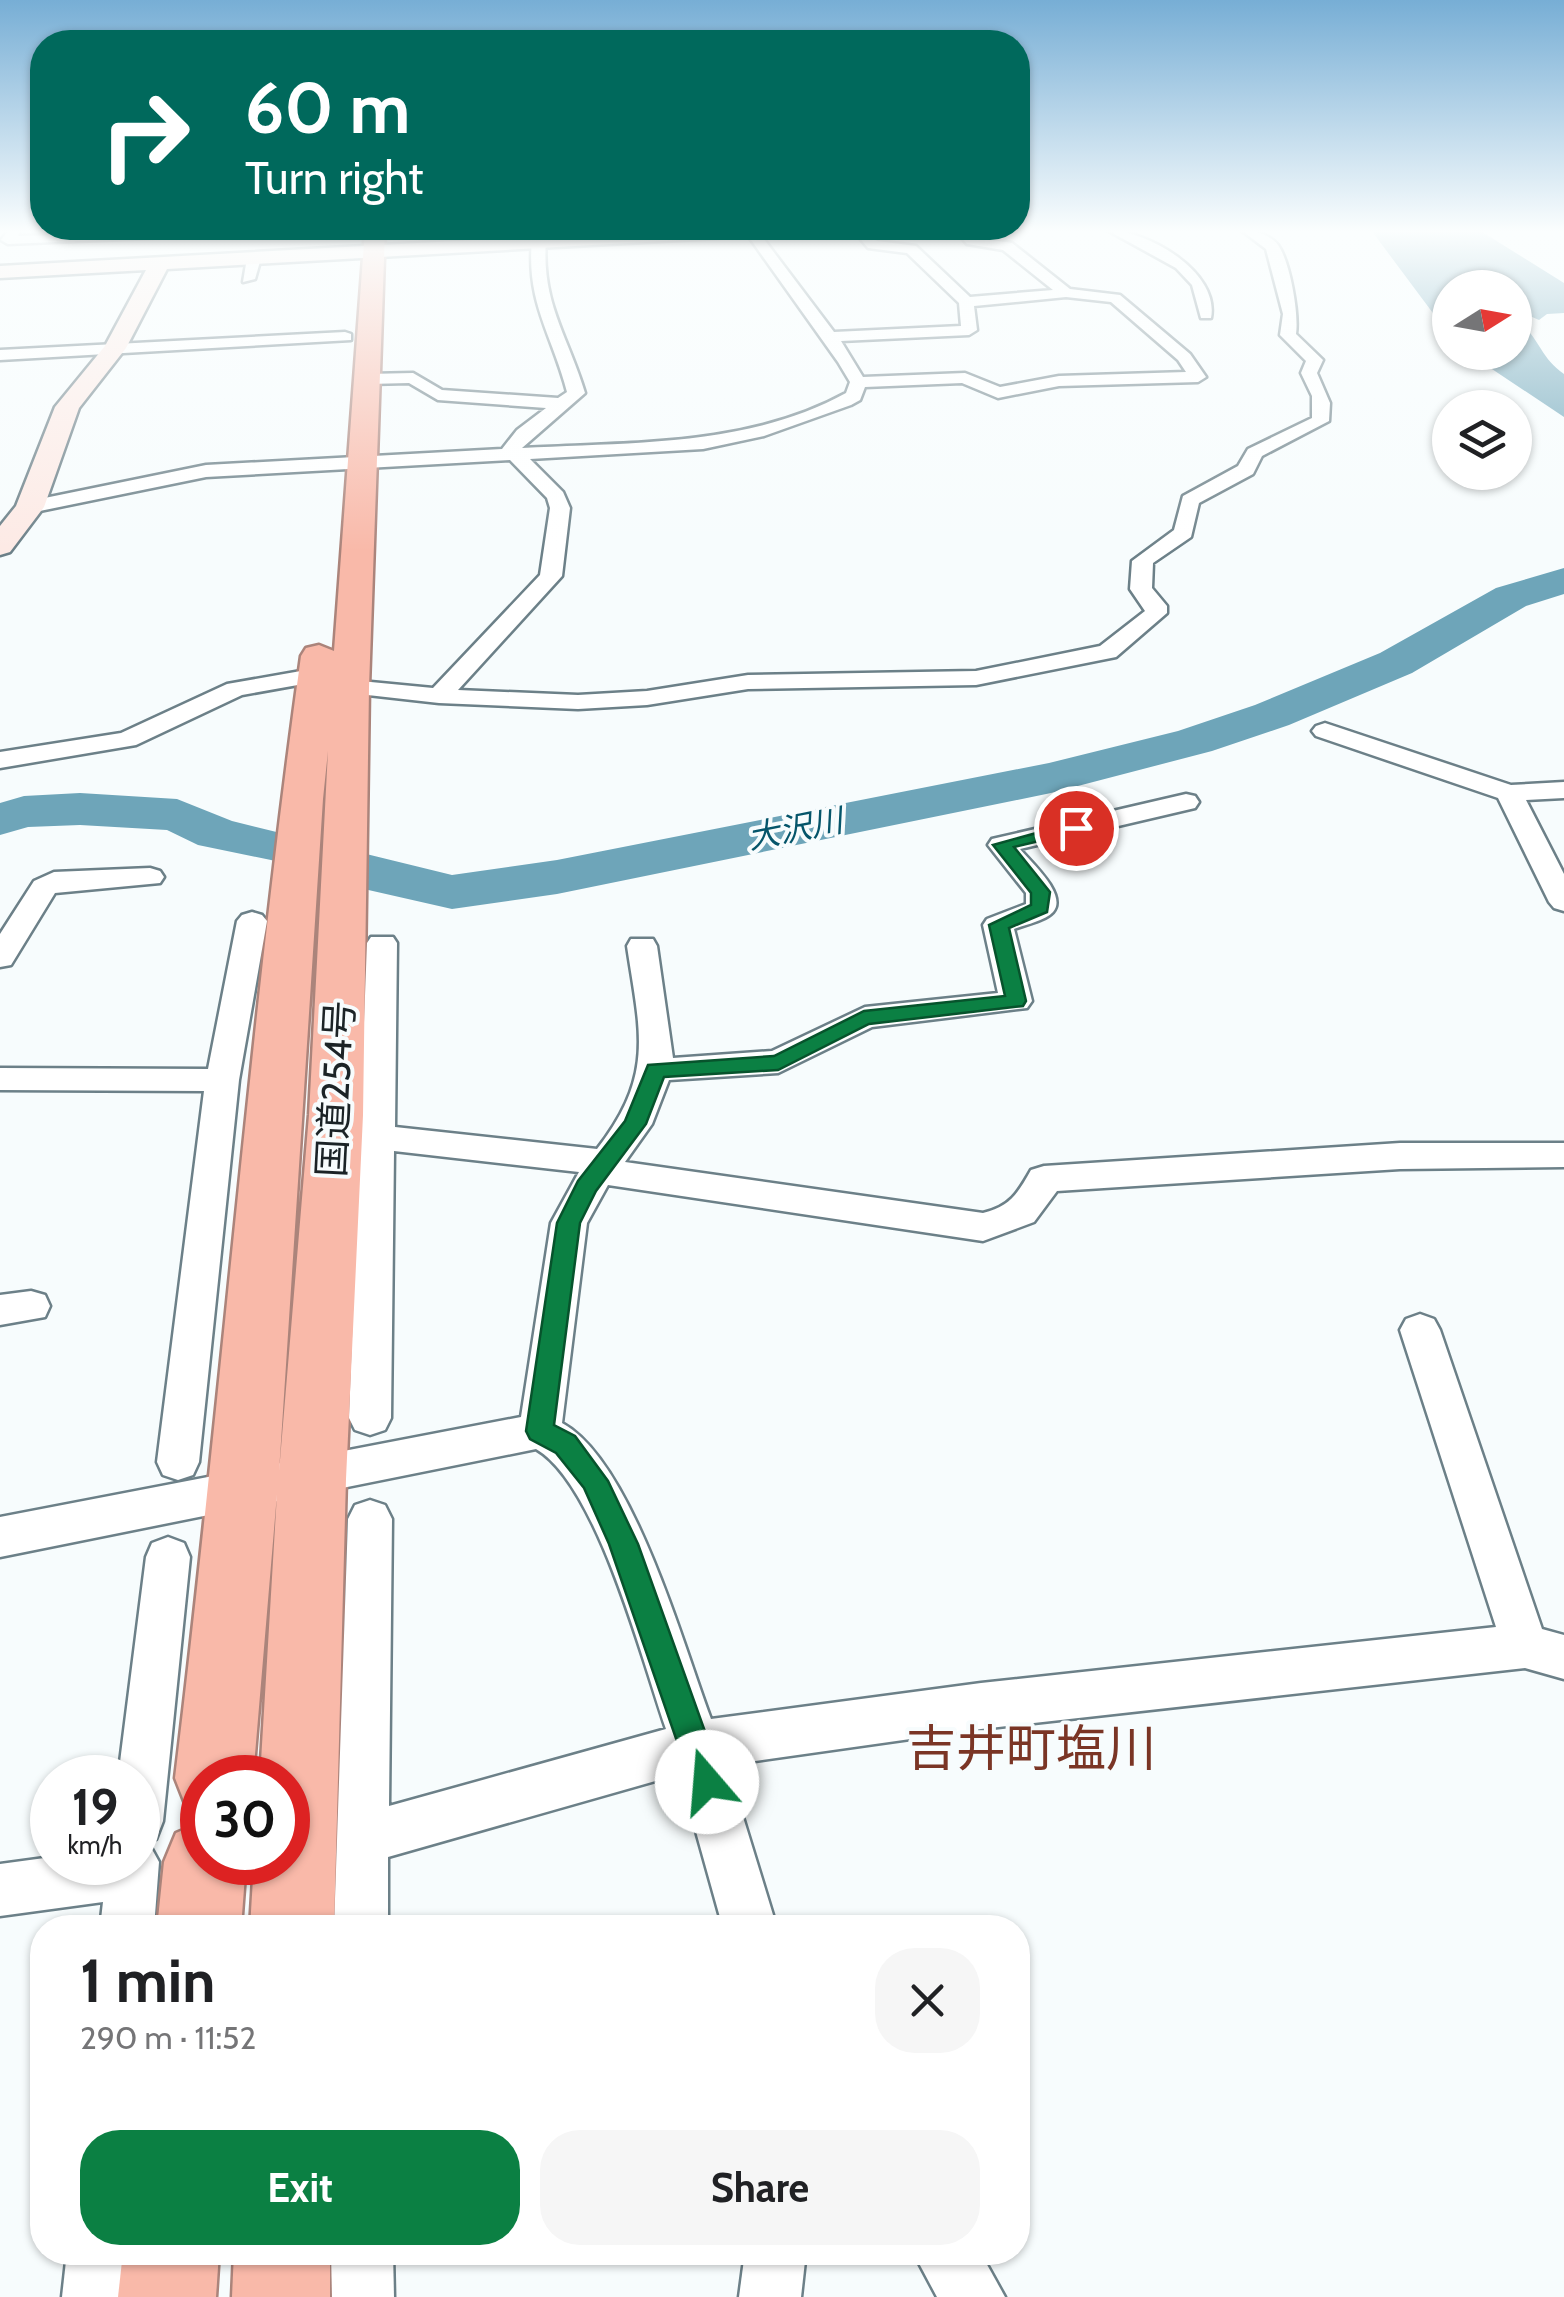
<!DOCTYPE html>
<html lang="en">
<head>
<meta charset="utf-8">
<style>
	:root { --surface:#fff; --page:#f6f6f6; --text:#202124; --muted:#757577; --accent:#0b8043 }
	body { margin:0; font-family:Cabin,"Noto Sans JP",sans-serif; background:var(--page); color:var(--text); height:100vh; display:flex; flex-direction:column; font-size:38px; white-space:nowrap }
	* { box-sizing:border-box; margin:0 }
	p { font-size:32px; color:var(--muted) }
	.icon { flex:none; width:55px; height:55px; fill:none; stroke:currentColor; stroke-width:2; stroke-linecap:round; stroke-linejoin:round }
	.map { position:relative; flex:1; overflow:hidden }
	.side { position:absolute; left:30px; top:1915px; width:1000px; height:350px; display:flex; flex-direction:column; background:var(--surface); border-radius:40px; box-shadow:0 2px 8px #0004 }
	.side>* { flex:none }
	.guide { position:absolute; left:30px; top:30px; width:1000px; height:210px; border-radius:40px; box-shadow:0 2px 8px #0004; background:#00695c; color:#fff; overflow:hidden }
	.needle { width:65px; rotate:79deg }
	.buttons { position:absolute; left:1432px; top:270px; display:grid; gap:20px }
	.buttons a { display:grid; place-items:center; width:100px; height:100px; border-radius:50%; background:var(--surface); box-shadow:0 2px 8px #0004; font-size:50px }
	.speed { position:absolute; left:30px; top:1755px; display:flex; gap:20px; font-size:50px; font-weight:700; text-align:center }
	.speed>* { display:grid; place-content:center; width:130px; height:130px; border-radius:50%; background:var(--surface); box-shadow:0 2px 8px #0004; line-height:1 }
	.speed small { font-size:25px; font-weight:400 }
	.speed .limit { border:15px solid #d22; background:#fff; color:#111 }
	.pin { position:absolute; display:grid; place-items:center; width:85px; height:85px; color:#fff; margin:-42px; border:5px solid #fff; border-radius:50%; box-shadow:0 2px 10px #0007 }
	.me { position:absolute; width:110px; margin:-55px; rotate:342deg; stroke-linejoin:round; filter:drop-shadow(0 0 8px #0008) }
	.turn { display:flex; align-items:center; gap:35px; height:210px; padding:0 50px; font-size:45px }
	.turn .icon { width:130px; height:130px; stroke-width:2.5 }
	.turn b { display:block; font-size:70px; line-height:85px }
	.round { display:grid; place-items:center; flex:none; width:105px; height:105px; border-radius:40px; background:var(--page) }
	.overview { display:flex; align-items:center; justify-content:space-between; height:170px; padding:0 50px }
	h1 { font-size:60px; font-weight:800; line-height:75px }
	.primary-button { display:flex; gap:20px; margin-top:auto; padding:20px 50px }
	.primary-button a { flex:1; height:115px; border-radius:40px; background:var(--accent); color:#fff; font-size:40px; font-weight:800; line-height:115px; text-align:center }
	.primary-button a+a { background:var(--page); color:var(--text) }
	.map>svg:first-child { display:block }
	.water { fill:#6ea5b9 }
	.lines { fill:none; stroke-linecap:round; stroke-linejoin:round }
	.river { fill:#6ea5b9; fill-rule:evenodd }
	.street-casing { stroke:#6c8088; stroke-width:5 }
	.secondary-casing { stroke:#6c8088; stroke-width:5 }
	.highway-casing { stroke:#ab847b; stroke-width:5 }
	.street { fill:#fff; fill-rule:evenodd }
	.secondary { fill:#fdeae5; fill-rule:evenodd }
	.highway { fill:#f9b9a9; fill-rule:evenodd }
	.route { fill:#0b8043; stroke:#07532c; stroke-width:2.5 }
	.labels { text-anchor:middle; stroke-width:8; stroke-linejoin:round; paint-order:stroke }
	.far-water-label { font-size:32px; font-style:italic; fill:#05556a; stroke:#f7fcfd }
	.street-label { font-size:38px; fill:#1b2326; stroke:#f7fcfd }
	.near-quarter-label { font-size:50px; fill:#7a3525; stroke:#f7fcfd }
</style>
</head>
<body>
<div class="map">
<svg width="1564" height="2297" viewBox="0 0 1564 2297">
	<rect width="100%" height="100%" fill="#f7fcfd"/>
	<g class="water">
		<polygon points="1371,230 1479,230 1564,283 1564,313 1547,314 1539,320 1518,311 1515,288 1450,288 1450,336"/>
		<path d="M 1515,320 C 1539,334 1538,356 1564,374 L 1564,417 L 1468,353 L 1515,352 Z"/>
	</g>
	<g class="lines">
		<polygon class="river" points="1564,568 1564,594 1526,606 1412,673 1289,725 1212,751 1051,793 557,894 452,909 364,889 271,860 198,845 167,830 80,825 28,827 0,835 0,803 24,796 80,793 177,799 232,821 452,875 557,860 1049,763 1178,731 1255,705 1380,653 1496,588"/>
		<defs>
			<g id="street">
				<polygon points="9,230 21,230 18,236 249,230 242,234 8,244 1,240"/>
				<path d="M 744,230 L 757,230 L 834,332 L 961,326 L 959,303 L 907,253 L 868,248 L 853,230 L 866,230 L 877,241 L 916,246 L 970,297 L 1053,290 L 1003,250 L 967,244 L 955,230 L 969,230 L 976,238 L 1012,243 L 1070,289 L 1120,295 L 1190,354 L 1206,377 L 1198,382 L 1059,386 L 998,398 L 962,383 L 865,387 L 860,400 L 851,405 L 764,436 L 703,449 L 530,459 L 563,492 L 570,508 L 562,576 L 458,690 L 578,695 L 647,691 L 748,675 L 976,671 L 1100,646 L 1145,611 L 1130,589 L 1132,561 L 1174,530 L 1183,496 L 1238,466 L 1248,449 L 1312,418 L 1312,396 L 1301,373 L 1306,361 L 1280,335 L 1283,314 L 1266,249 L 1241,230 C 1254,230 1269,234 1278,245 C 1290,262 1299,314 1296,334 L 1323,360 L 1317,373 L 1330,403 L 1329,421 L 1262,456 L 1253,474 L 1199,503 L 1191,537 L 1153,563 L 1152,588 L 1167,606 L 1167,613 L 1116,657 L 976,685 L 748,689 L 647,705 L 578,709 L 439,703 L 341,692 L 338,687 L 350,680 L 433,688 L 540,575 L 550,508 L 547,498 L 510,460 L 206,477 L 30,513 L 20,507 L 30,501 L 206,465 L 502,449 L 517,430 L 546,408 L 438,400 L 409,383 L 368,384 L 360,379 L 368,374 L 413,373 L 442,390 L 558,398 L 567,392 C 552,334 526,303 532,240 L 539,236 L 546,240 C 541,303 568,336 585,393 L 522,448 C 630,442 748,447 846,393 L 850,382 L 838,362 ZM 1066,297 L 1111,302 L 1178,360 L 1186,372 L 1059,376 L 1000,387 L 965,373 L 863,377 L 841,341 L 969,335 L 977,330 L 974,306 Z"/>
				<path d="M 1107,230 C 1147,230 1220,272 1211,318 L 1201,318 L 1192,285 L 1176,268 Z"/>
				<polygon points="254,254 261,258 255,279 243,282 247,258"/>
				<polygon points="345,332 351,334 351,340 0,360 0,350"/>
				<polygon points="318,668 330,675 326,680 242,695 136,745 0,768 0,752 121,733 227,684"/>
				<polygon points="1325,723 1511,785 1564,782 1564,798 1526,800 1564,874 1564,911 1554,908 1549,902 1498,798 1316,736 1312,731 1316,726"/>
				<path d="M 1186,794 L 1195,796 L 1199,802 L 1195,808 L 1020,849 C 1031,862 1068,895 1053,912 C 1045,921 1024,925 1014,929 L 1032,1001 L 1027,1008 L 872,1027 L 778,1073 L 669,1080 L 652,1124 L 625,1162 L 983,1213 C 1010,1207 1018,1193 1031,1170 L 1044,1166 L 1400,1143 L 1564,1143 L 1564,1167 L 1400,1169 L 1057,1191 L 1034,1222 L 983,1241 L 608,1185 L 587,1223 L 562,1423 C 632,1461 682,1642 711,1719 L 981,1683 L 1496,1627 L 1400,1330 L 1406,1319 L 1420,1314 L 1434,1319 L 1440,1330 L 1542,1629 L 1564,1635 L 1564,1679 L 1525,1668 L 981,1729 L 727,1765 L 777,1928 L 723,1928 L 680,1774 L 388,1857 L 388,1928 L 334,1928 L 348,1519 L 355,1505 L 370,1500 L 385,1505 L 392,1519 L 389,1806 L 666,1729 C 642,1660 597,1484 536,1449 L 0,1557 L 0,1517 L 521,1417 L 551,1223 L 579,1172 L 394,1151 L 391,1418 L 385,1430 L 370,1435 L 355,1430 L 349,1418 L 367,943 L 371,937 L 393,937 L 397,943 L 395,1127 L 597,1149 C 655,1074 640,1033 627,946 L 631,939 L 653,939 L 657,946 L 673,1058 L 772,1051 L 865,1007 L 998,993 L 983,925 L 987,919 L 1026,904 L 1026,893 L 988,845 L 992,839 Z"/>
				<polygon points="150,868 160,871 164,877 160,883 55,893 11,965 0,967 0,934 34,881 54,872"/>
				<polygon points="252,912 262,915 267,921 239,1080 199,1462 193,1475 178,1480 163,1475 157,1462 204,1091 0,1090 0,1068 208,1069 237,921 242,915"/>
				<polygon points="31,1291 45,1295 50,1306 45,1317 0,1325 0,1295"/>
				<polygon points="168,1537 184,1543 190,1557 163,1821 156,1839 148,1842 159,1862 154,1928 100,1928 103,1902 0,1916 0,1864 52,1857 52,1862 138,1862 138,1778 118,1778 146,1557 152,1543"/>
				<polygon points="67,2252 129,2252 124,2297 62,2297"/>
				<polygon points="331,2252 393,2252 394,2297 332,2297"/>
				<polygon points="745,2252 806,2252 801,2297 739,2297"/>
				<polygon points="913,2252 980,2252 1005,2297 937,2297"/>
			</g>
			<polygon id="secondary" points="655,230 761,230 752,236 167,269 126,348 79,408 44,507 10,552 0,555 0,526 16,506 55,407 105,346 146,270 0,278 0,266"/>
			<g id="highway">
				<path d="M 365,230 L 385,230 L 369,687 L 363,1115 L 346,1479 L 334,1928 L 250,1928 L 254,1862 L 288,1862 L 288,1778 L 260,1778 L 277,1494 L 253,1778 L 202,1778 L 202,1812 L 186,1806 L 175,1778 C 221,1404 249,1029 301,656 L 306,648 L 319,645 L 334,651 ZM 328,751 L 309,1115 L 279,1472 L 323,799 Z"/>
				<polygon points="202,1822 202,1862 246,1862 241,1928 157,1928 164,1862 176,1833"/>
				<polygon points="123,2252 219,2252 216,2297 118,2297"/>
				<polygon points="234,2252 330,2252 330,2297 232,2297"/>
			</g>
		</defs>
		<use href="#street" class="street-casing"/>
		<use href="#secondary" class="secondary-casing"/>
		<use href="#highway" class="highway-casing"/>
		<use href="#street" class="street"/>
		<use href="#secondary" class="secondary"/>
		<use href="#highway" class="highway"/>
	</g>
	<linearGradient id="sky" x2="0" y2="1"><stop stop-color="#77aed5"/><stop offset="0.42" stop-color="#fbfefe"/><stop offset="1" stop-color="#fbfefe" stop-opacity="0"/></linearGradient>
	<rect width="1564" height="551" fill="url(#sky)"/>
	<polygon class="route" points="1076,822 1082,824 1082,831 1014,847 1050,892 1047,912 1009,928 1026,1001 1023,1006 869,1024 778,1070 664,1077 646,1124 596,1191 580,1223 554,1425 575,1436 608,1481 638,1544 723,1782 718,1793 707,1798 695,1793 691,1782 609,1544 584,1488 556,1453 530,1439 526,1431 557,1223 578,1181 625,1121 648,1065 774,1056 864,1011 1005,996 989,925 1031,905 1031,893 993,845"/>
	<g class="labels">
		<g class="far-water-label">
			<text transform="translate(795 829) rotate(-11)" y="11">大沢川</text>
		</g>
		<g class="street-label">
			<text transform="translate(336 1089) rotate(-87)" y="13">国道254号</text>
		</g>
		<g class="near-quarter-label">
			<text x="1031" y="1766">吉井町塩川</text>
		</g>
	</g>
</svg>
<div class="buttons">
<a><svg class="needle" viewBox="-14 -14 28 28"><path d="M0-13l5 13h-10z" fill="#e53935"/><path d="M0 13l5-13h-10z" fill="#757577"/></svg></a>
<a><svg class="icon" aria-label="layers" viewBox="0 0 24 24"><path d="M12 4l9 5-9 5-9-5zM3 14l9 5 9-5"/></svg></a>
</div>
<div class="speed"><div>19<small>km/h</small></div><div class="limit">30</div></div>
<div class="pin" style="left:1076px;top:828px;background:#d93025"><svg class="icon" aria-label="arrive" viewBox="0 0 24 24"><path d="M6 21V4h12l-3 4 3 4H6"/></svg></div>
<svg class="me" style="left:707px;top:1782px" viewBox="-20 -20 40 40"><circle r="19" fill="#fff"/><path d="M0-13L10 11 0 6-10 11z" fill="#0b8043"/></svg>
<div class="guide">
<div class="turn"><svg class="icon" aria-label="right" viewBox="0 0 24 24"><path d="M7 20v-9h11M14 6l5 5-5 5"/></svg><div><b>60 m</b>Turn right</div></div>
</div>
<section class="side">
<div class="overview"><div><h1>1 min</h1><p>290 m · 11:52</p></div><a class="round"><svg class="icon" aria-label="close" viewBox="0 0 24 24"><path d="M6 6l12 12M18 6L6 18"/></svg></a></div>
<div class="primary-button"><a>Exit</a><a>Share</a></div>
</section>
</div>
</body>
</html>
